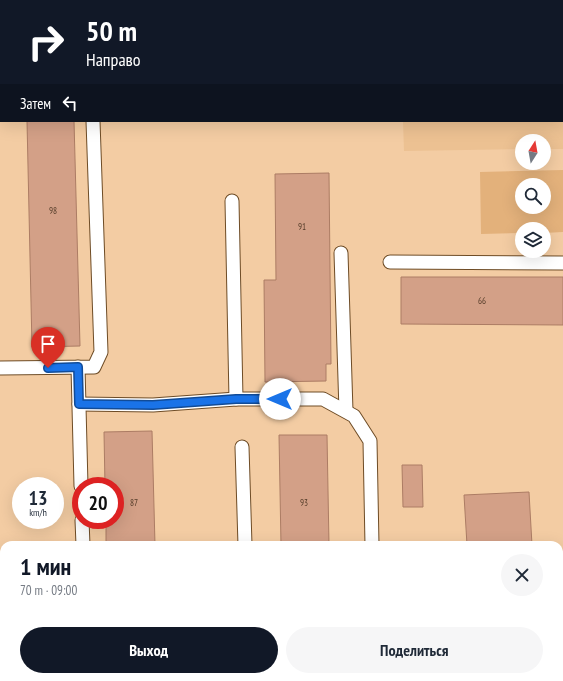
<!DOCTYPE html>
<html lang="ru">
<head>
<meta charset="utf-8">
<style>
	:root { --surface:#fff; --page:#f6f6f7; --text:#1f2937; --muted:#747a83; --accent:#111827 }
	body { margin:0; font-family:"PT Sans Narrow",sans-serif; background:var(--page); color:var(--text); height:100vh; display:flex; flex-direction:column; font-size:15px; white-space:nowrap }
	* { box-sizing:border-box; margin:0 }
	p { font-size:13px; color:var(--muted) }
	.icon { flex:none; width:22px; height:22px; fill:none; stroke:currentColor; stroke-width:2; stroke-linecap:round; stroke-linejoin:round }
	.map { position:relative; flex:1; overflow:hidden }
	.sheet { position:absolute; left:0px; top:541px; width:563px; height:140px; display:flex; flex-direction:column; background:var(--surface); border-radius:12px 12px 0 0; box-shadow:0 4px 16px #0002 }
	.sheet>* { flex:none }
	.guide { position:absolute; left:0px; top:0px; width:563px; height:122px; box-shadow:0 4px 16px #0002; background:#111827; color:#fff; overflow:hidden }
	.needle { width:26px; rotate:11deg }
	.fabs { position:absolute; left:515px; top:134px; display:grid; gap:8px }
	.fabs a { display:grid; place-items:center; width:36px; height:36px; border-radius:50%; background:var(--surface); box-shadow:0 4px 16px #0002; font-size:20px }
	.speed { position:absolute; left:12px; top:477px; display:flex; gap:8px; font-size:20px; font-weight:700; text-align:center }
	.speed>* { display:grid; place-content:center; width:52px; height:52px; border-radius:50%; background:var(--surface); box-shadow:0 4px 16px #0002; line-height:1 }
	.speed small { font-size:10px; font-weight:400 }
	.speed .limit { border:6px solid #d22; background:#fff; color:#111 }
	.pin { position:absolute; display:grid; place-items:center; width:34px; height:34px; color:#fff; margin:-41px -17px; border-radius:50% 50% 50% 0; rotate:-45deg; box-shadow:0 0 4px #0007 }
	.pin .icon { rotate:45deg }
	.me { position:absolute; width:44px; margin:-22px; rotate:270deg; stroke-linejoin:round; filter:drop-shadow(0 0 3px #0008) }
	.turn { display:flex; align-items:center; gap:14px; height:84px; padding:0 20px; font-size:18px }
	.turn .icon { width:52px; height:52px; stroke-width:2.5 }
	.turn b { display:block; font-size:28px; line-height:34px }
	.then { display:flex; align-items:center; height:38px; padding:0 20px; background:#0003; gap:8px; font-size:15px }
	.round { display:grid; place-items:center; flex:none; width:42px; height:42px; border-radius:21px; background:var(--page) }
	.head { display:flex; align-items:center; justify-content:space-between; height:68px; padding:0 20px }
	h1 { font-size:24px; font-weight:700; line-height:30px; color:var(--accent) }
	.action { display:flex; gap:8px; margin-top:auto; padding:8px 20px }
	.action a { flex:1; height:46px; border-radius:24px; background:var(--accent); color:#fff; font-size:16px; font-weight:700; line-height:46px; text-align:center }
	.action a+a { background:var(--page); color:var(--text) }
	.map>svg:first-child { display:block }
	.built { fill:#ecc192 }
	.green { fill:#e3b17b; fill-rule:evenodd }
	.building { fill:#d3a087; stroke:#ac7c64 }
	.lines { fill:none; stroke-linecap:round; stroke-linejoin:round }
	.lane-casing { stroke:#6e4c26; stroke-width:15 }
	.lane { stroke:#fff; stroke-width:13 }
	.route-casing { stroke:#114b97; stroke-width:10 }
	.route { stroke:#1a73e8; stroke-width:7 }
	.labels { text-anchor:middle; stroke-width:3.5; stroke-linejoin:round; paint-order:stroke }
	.number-label { font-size:9px; fill:#543c29 }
</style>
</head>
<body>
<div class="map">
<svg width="563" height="681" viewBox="0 0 563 681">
	<rect width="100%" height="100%" fill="#f3cca3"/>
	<polygon class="built" points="399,0 563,0 563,149 544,149 544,141 522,141 522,149 404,151 403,121 562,121 562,1"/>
	<path class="green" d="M 563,170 L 563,232 L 544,233 L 544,229 L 522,229 L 522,233 L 481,234 L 480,172 ZM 522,185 L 544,185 L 544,207 L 522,207 Z"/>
	<g class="building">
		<polygon points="27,121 74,121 80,346 32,347"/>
		<polygon points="329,173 331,364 326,364 326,381 265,382 264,280 276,280 275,174"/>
		<polygon points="401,277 563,277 563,325 401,324"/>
		<polygon points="152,431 155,545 106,545 106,520 115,520 115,486 105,486 104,432"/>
		<polygon points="279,435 327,435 329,545 281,545"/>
		<polygon points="402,465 422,465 423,507 403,507"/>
		<polygon points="529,492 532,545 467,545 464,495"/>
	</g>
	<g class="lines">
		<defs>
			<g id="lane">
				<polyline points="423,0 424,1"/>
				<polyline points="562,29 563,29"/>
				<polyline points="0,70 1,70"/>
				<polyline points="232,201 236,399"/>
				<polyline points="341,253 346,411"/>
				<polyline points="390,262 563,263"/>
				<polyline points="78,367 81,486"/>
				<polyline points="0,368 94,367 101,352 93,121"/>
				<polyline points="79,404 153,405 236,399 323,399 354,416 370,441 372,545"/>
				<polyline points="242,447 245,545"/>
				<polyline points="82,520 83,545"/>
				<polyline points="0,631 4,630"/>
				<polyline points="249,677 249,681"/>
				<polyline points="388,677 393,681"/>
				<polyline points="454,677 454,681"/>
				<polyline points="84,681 84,677"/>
			</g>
		</defs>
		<use href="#lane" class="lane-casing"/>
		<use href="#lane" class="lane"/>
	</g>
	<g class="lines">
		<defs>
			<polyline id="route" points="48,368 78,367 79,404 153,405 236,399 280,399"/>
		</defs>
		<use href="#route" class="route-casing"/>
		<use href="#route" class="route"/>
	</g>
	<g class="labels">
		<g class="number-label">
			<text x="53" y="214">98</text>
			<text x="302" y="230">91</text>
			<text x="482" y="304">66</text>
			<text x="134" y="506">87</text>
			<text x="304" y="506">93</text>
		</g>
	</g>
</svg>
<div class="fabs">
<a><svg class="needle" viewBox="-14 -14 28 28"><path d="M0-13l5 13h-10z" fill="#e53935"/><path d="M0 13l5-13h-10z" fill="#747a83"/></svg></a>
<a><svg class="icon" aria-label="search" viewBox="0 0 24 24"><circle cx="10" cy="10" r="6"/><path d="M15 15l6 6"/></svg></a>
<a><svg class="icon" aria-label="layers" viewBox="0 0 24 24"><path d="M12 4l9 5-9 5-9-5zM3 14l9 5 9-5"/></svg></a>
</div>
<div class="speed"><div>13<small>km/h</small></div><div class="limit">20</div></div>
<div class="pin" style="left:48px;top:368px;background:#d93025"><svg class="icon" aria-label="arrive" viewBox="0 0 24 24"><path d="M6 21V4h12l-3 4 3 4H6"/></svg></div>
<svg class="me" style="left:280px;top:399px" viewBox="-20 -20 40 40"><circle r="19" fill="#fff"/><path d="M0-13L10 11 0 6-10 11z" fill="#1a73e8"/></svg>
<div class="guide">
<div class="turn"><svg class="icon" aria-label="right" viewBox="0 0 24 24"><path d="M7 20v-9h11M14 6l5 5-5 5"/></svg><div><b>50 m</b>Направо</div></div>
<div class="then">Затем<svg class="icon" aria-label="left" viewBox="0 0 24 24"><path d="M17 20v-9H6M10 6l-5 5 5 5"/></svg></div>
</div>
<section class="sheet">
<div class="head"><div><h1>1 мин</h1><p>70 m · 09:00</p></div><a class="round"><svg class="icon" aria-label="close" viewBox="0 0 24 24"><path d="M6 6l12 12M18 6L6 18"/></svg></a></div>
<div class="action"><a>Выход</a><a>Поделиться</a></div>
</section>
</div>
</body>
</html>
